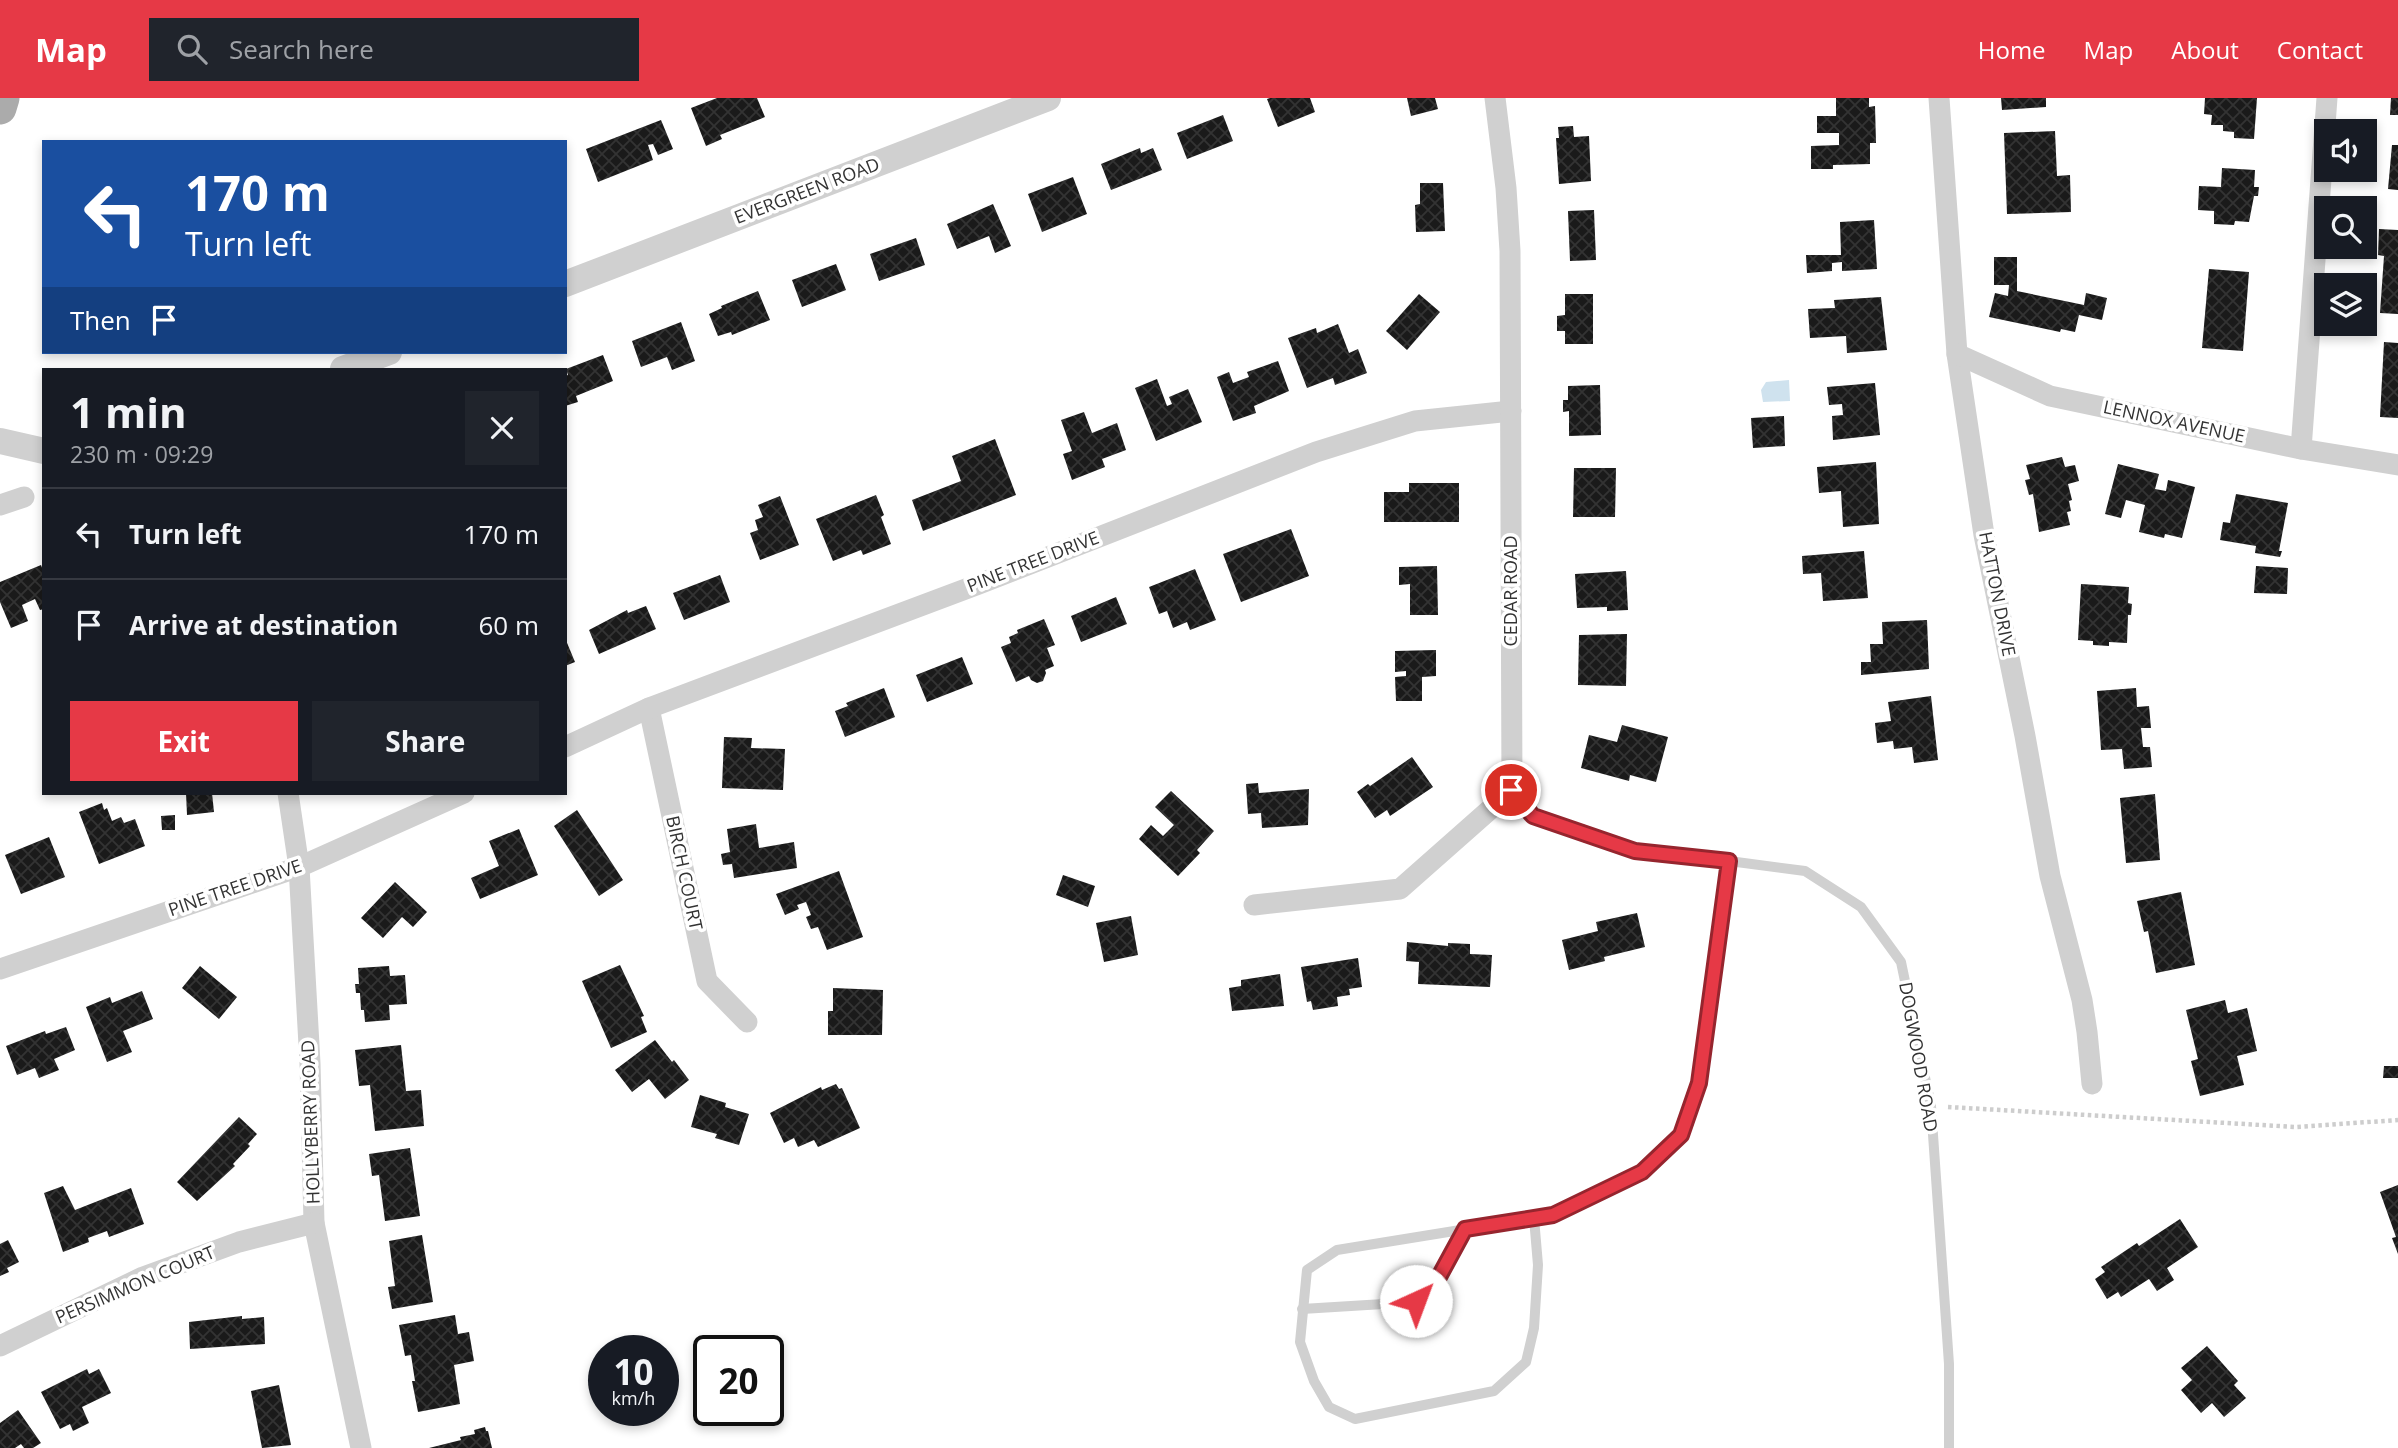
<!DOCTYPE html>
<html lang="en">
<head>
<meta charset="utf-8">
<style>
	:root { --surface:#171b24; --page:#20242c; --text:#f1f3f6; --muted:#9ea1a6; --line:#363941; --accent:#e63946 }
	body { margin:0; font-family:"Open Sans",sans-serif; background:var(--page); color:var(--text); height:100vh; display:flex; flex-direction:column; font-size:26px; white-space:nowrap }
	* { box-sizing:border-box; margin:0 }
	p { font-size:23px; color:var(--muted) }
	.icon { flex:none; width:38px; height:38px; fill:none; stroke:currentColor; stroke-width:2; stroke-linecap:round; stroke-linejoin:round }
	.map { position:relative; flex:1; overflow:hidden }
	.details { position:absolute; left:42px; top:270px; width:525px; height:427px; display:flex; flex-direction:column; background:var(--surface); border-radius:0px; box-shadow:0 4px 10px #0003 }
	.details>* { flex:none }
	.banner { position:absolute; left:42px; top:42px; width:525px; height:214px; border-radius:0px; box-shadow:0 4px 10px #0003; background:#1a4fa0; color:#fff; overflow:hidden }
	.buttons { position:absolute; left:2314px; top:21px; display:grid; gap:14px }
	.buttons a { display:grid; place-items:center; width:63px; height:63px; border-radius:0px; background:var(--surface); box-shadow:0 4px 10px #0003; font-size:35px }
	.speed { position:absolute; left:588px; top:1237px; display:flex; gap:14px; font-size:35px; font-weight:700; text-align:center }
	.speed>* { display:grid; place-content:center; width:91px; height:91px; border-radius:50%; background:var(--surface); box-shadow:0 4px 10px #0003; line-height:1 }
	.speed small { font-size:18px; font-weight:400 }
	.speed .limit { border:4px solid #111; border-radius:10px; background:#fff; color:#111 }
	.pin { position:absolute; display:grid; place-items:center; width:60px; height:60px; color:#fff; margin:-30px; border:4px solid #fff; border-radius:50%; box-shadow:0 2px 7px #0007 }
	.me { position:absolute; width:77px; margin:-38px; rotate:43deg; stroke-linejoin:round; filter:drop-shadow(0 0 5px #0008) }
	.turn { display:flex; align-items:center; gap:24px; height:147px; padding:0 28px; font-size:32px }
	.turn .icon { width:91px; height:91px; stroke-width:2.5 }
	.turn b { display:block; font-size:49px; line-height:60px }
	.then { display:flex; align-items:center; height:66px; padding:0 28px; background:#0003; gap:14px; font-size:26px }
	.round { display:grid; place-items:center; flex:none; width:74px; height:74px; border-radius:0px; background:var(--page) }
	.summary { display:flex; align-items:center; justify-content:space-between; height:119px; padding:0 28px }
	h1 { font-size:42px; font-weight:700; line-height:52px }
	.primary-button { display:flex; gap:14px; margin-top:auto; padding:14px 28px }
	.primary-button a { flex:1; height:80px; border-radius:0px; background:var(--accent); color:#fff; font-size:28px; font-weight:700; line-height:80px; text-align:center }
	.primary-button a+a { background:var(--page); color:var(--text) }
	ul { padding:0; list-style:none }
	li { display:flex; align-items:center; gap:21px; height:91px; padding:0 28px; border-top:2px solid var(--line) }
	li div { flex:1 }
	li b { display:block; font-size:26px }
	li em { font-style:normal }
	header { display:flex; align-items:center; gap:42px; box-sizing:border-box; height:98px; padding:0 35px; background:var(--accent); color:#fff }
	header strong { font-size:33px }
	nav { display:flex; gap:38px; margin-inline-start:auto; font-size:24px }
	.search { width:490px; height:63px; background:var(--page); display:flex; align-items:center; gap:18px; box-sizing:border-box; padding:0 24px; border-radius:0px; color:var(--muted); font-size:26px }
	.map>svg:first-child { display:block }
	.water { fill:#cfe2ee }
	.building { fill:url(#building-cross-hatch) }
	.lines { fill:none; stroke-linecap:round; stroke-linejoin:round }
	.path { stroke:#cdcdcd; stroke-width:4.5; stroke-dasharray:3.5 3.5; stroke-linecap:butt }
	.service { stroke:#d0d0d0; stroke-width:10 }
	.minor { stroke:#d0d0d0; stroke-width:21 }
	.tertiary { stroke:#d0d0d0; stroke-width:26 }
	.primary { stroke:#ababab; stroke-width:33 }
	.route-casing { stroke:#96252e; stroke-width:18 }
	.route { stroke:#e63946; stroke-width:12 }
	.labels { text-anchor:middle; stroke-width:7; stroke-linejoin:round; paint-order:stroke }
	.street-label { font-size:18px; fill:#333; stroke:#fff }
</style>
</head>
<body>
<header>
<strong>Map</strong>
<div class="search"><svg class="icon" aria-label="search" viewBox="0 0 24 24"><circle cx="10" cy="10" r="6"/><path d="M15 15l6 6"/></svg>Search here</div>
<nav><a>Home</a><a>Map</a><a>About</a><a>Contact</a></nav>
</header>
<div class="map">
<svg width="2398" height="1350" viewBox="0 0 2398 1350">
	<defs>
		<pattern id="building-cross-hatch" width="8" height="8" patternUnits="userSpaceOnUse" patternTransform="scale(1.75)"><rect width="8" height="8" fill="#1a1a1a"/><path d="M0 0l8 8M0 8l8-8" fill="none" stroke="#333"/></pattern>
	</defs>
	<rect width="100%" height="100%" fill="#fff"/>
	<polygon class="water" points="1789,282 1790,303 1763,304 1761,292 1766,284"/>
	<g class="building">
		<polygon points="717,0 757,0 765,19 720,37 722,41 706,48 691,10"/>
		<polygon points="1270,0 1310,0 1315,14 1278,29 1267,1"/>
		<polygon points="1407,0 1435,0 1438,11 1411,18"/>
		<polygon points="1836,0 1869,0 1869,9 1875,8 1876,45 1870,45 1870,66 1833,67 1833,71 1811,71 1811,48 1839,47 1839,35 1817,35 1817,18 1836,18"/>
		<polygon points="2001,0 2046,0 2046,9 2002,12"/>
		<polygon points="2205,0 2257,0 2254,41 2234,40 2234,34 2223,33 2223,27 2211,27 2212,17 2204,16"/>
		<polygon points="2391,0 2398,0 2398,17 2390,17"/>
		<polygon points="1223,17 1233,43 1187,61 1177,35"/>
		<polygon points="661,22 673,51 658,57 653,46 648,47 653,62 598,84 586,51"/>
		<polygon points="1573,28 1574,39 1589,38 1591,83 1559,86 1556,40 1559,40 1558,29"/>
		<polygon points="2055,33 2057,78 2070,77 2071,114 2007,116 2004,35"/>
		<polygon points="2392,47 2398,47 2398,92 2388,91"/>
		<polygon points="1140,50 1141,55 1153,50 1162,72 1111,92 1101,66"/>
		<polygon points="2222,70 2255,72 2254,89 2259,89 2258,98 2254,98 2249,124 2235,123 2234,127 2214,126 2214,113 2198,112 2199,88 2221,89"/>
		<polygon points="1073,79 1087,116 1042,134 1028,96"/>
		<polygon points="1420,85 1443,85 1445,133 1416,134 1415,107 1420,106"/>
		<polygon points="993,106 1011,148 995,155 989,138 957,151 947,126"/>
		<polygon points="1594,112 1596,162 1570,163 1568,113"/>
		<polygon points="1874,122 1877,171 1842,173 1842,164 1832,165 1832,173 1807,175 1806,157 1841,157 1840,124"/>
		<polygon points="2379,131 2398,132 2398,216 2380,215 2384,158 2378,157"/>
		<polygon points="916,140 925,167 879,183 870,156"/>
		<polygon points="1994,159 2017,159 2017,193 2084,207 2086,195 2107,200 2102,222 2079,217 2075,234 2061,231 2060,234 1989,219 1995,195 2008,198 2009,187 1994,187"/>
		<polygon points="836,166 846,192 802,209 792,182"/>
		<polygon points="2209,171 2249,174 2243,253 2202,250"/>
		<polygon points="758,193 770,222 732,237 731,234 718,238 709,216 722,210 721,208"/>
		<polygon points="1419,196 1440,214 1407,252 1386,233"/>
		<polygon points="1565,196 1593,196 1593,246 1565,246 1565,233 1557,233 1557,218 1565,217"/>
		<polygon points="1881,199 1887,252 1847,255 1846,238 1810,240 1808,211 1835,210 1834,202"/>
		<polygon points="681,224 695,263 672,272 667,259 641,269 632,243"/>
		<polygon points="1338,226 1349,255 1358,251 1367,275 1335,287 1333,280 1307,290 1288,240 1316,230 1317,235"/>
		<polygon points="2384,244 2398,245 2398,320 2380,319"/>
		<polygon points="603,257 613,283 576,298 578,304 565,308 565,278 568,277 566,271"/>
		<polygon points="1278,263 1289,293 1254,308 1256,315 1233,323 1217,279 1229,274 1233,285 1249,279 1247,274"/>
		<polygon points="1157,281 1167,308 1172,306 1169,299 1188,291 1202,324 1156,343 1135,290"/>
		<polygon points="1875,285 1880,337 1833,342 1832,318 1843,317 1842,306 1829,307 1827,289"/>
		<polygon points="1600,287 1601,337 1569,338 1569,313 1563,314 1563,302 1568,302 1568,288"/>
		<polygon points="1084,314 1092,335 1117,325 1126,352 1102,361 1105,369 1072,382 1063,356 1072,353 1061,322"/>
		<polygon points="1784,318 1785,348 1753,350 1751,320"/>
		<polygon points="995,341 1016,397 923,433 912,402 961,383 952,358"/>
		<polygon points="2062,359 2065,369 2075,367 2079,383 2068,386 2072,402 2069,403 2071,413 2067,414 2070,427 2039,434 2033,396 2029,397 2025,382 2030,381 2026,367"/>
		<polygon points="1876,364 1879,426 1843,429 1841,393 1819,395 1817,369"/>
		<polygon points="2118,366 2159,376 2155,391 2166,393 2168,382 2195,389 2182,440 2165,436 2164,440 2139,434 2145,407 2126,402 2121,420 2105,416"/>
		<polygon points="1574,370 1616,370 1615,419 1573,419"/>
		<polygon points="1409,385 1459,385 1459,424 1384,424 1384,394 1409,394"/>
		<polygon points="2236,396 2288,405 2279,453 2282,453 2280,459 2255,455 2256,448 2220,442 2223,424 2230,425"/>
		<polygon points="876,397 884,417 881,419 891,446 863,457 861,452 833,463 816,421"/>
		<polygon points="780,398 799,447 760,462 750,435 758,432 755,422 763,419 758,407"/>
		<polygon points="1291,431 1309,478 1241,504 1223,456"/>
		<polygon points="1864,453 1868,500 1823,503 1821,475 1803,476 1802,458"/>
		<polygon points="41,467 44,475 44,511 40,512 35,501 22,507 28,523 11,530 0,504 0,484"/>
		<polygon points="1437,468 1438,517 1410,517 1410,486 1399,487 1399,469"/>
		<polygon points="2256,468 2288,470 2287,496 2254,495"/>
		<polygon points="1195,471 1216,522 1190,532 1187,524 1173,530 1167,513 1159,516 1149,489"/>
		<polygon points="1626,473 1628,512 1607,513 1607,509 1577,510 1575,476"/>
		<polygon points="720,477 730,504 684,522 673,495"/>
		<polygon points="2081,486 2129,489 2128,505 2132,506 2131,517 2128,517 2127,545 2109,544 2109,548 2093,547 2093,543 2078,542"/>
		<polygon points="1116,499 1127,526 1081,544 1071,518"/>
		<polygon points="646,508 656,531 599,556 589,532 627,512 628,515"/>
		<polygon points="1044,521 1055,547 1047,550 1054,568 1045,572 1046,575 1043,583 1037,585 1031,582 1029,578 1016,584 1001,549 1011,545 1009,539 1018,535 1017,532"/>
		<polygon points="1927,522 1929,571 1861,577 1861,564 1871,564 1870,546 1883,546 1882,524"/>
		<polygon points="1627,536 1626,588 1578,587 1579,537"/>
		<polygon points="565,540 575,564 565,568"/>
		<polygon points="1436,552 1436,578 1422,579 1422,603 1396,603 1395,579 1406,578 1406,573 1395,574 1395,553"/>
		<polygon points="962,559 973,586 927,604 916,577"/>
		<polygon points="884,590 895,619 845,639 835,613 848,608 846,605"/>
		<polygon points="2136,590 2137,609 2149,608 2151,630 2141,630 2143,649 2150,649 2152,669 2124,671 2122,651 2101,652 2097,593"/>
		<polygon points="1931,598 1938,662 1914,665 1912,649 1894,651 1893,643 1877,645 1875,625 1891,623 1888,604"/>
		<polygon points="1622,627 1668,639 1656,684 1630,677 1629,683 1581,670 1589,637 1617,644"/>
		<polygon points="724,639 752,640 751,650 785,651 783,692 722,690"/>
		<polygon points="1412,659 1433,689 1390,718 1387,712 1375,720 1357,694 1368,686 1370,688"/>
		<polygon points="1258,685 1259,695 1309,691 1308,727 1262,730 1261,715 1248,716 1246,686"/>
		<polygon points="1171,693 1214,733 1197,752 1200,755 1178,778 1139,741 1151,727 1163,738 1174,727 1155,709"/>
		<polygon points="186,695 212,695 214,714 187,717"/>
		<polygon points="2155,696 2160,762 2126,765 2120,700"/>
		<polygon points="102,705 104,712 107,710 112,723 121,719 124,725 135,721 145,748 99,766 79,714"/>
		<polygon points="577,712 623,782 599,798 554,728"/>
		<polygon points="175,717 175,732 162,732 161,718"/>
		<polygon points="756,726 759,750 794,744 797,770 734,780 732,766 723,767 721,756 730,754 727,731"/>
		<polygon points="519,731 538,777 480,801 471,780 499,768 489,743"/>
		<polygon points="49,739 65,779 21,796 5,757"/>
		<polygon points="839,773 863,839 827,852 818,829 811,831 806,819 811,817 806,804 797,807 799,811 785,817 776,796"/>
		<polygon points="1063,777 1095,788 1088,809 1056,797"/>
		<polygon points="395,784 427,814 413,829 402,819 383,840 361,820"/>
		<polygon points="2181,794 2195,867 2156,875 2148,833 2144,834 2137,803"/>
		<polygon points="1637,815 1645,849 1604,859 1605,863 1569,872 1562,842 1598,833 1596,824"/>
		<polygon points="1131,818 1138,857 1104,864 1096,825"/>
		<polygon points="1407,844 1448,848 1448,845 1470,846 1470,856 1492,857 1490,889 1418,886 1419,864 1406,863"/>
		<polygon points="1358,860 1362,889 1349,891 1350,897 1337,899 1338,908 1313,912 1311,903 1307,904 1301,869"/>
		<polygon points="620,867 644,918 641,919 647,934 611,950 582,883"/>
		<polygon points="200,868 237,899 219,921 182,890"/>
		<polygon points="389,868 390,878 405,877 407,906 389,907 390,922 365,924 364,912 361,912 360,895 356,895 355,886 359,886 358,870"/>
		<polygon points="1280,876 1284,908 1232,913 1229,890 1241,888 1241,882"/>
		<polygon points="833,890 883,892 882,937 828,937 828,913 833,913"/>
		<polygon points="142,893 153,921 123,933 132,954 107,964 86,909 110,899 112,905"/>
		<polygon points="2225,902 2228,915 2247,910 2257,953 2237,958 2244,987 2200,998 2191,963 2198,961 2186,912"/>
		<polygon points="66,929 75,952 54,961 59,972 39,980 35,970 17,977 6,948 45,933 46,936"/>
		<polygon points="655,942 672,964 674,962 689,982 665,1001 649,981 632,994 615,972"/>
		<polygon points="401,947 406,993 421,992 424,1028 375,1033 370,987 359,988 355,952"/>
		<polygon points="2384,968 2398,968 2398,980 2383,980"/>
		<polygon points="836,986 839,991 842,990 860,1030 818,1049 814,1042 798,1049 794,1040 784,1045 770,1015 821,989 822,992"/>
		<polygon points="700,997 726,1005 725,1009 749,1016 739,1047 715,1040 717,1036 691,1029"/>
		<polygon points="239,1019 257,1036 248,1046 250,1048 233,1066 235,1068 197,1103 177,1084"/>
		<polygon points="410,1050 420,1118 385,1123 379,1077 372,1078 369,1056"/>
		<polygon points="2398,1087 2398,1156 2392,1140 2396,1139 2380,1094"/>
		<polygon points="63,1088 75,1112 131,1090 144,1126 109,1139 107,1133 88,1140 89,1144 63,1154 44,1095"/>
		<polygon points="2180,1121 2198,1149 2167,1170 2174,1182 2157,1193 2149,1181 2121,1199 2118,1194 2107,1201 2095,1181 2105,1174 2101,1169 2137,1145 2139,1148"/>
		<polygon points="422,1137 433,1204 392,1211 388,1189 395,1188 389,1143"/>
		<polygon points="8,1142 19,1164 7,1170 9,1174 0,1178 0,1146"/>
		<polygon points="455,1217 458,1236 469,1234 474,1263 454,1267 460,1306 418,1314 412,1283 415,1283 411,1257 405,1258 399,1227"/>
		<polygon points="242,1218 242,1221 264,1219 265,1246 190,1251 189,1224"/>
		<polygon points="2207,1248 2238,1283 2234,1287 2246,1300 2224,1319 2212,1305 2201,1315 2181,1292 2192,1282 2181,1270"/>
		<polygon points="87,1271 89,1276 99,1271 111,1295 82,1309 89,1325 73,1333 70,1326 60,1331 41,1294"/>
		<polygon points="279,1287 291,1347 262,1350 251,1293"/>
		<polygon points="18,1312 41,1345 33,1350 24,1350 21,1346 15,1350 0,1350 0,1325"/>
		<polygon points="485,1329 486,1333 488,1333 492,1350 429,1350 461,1342 460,1339 475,1336 474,1332"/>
	</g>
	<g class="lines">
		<polyline class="path" points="1948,1009 2296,1029 2398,1022"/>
		<g class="service">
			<polyline points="1512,692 1533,718 1635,753 1729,763 1699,985 1681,1036 1642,1075 1553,1117 1337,1152 1307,1172 1300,1244 1314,1283 1329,1309 1355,1321 1494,1293 1526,1264 1534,1230 1538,1167 1534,1120"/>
			<polyline points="1729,763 1805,773 1861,809 1901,864 1931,1008 1949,1266 1949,1350"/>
			<polyline points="1302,1211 1416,1204 1434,1188 1465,1131"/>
		</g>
		<g class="minor">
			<polyline points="1939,0 1957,256 1984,437 2025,638 2050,778 2082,902 2087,934 2092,986"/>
			<polyline points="1957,256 2050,298 2301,351 2398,367"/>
			<polyline points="2301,351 2327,0"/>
			<polyline points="0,407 24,399"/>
			<polyline points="649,610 707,883 747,924"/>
			<polyline points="565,649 649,610 979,486 1316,354 1415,323 1511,313"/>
			<polyline points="288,695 299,769 310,965 314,1125 361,1350"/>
			<polyline points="1254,807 1400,791 1512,692 1510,153 1506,90 1495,0"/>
			<polyline points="0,871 299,769 464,695"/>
			<polyline points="0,1248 143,1179 239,1144 314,1125"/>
		</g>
		<g class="tertiary">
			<polyline points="565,186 1048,0"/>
			<polyline points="343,271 389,254"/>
			<polyline points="0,343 44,353"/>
		</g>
		<polyline class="primary" points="0,10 3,0"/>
	</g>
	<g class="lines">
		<defs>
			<polyline id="route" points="1416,1203 1434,1188 1465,1131 1553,1117 1642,1074 1681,1037 1699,985 1729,763 1635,753 1533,718 1511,692"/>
		</defs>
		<use href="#route" class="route-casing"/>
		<use href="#route" class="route"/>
	</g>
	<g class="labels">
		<g class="street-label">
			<text transform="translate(807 93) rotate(-21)" y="6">EVERGREEN ROAD</text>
			<text transform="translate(2174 324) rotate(12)" y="6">LENNOX AVENUE</text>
			<text transform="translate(1033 464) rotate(-21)" y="6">PINE TREE DRIVE</text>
			<text transform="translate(1511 493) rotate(-90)" y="6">CEDAR ROAD</text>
			<text transform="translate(1997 496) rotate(79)" y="6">HATTON DRIVE</text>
			<text transform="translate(684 775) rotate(78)" y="6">BIRCH COURT</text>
			<text transform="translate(235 790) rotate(-19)" y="6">PINE TREE DRIVE</text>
			<text transform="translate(1918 959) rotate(80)" y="6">DOGWOOD ROAD</text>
			<text transform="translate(311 1024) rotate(-92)" y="6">HOLLYBERRY ROAD</text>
			<text transform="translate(135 1187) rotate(-23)" y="6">PERSIMMON COURT</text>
		</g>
	</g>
</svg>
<div class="buttons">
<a><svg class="icon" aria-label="sound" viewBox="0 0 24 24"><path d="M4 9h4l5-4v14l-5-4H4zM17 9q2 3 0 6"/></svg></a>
<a><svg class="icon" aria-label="search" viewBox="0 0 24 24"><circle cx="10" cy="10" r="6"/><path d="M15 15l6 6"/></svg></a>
<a><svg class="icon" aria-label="layers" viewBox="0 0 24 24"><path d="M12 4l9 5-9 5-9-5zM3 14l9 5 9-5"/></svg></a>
</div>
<div class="speed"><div>10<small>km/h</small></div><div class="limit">20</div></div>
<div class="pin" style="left:1511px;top:692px;background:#d93025"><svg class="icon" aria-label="arrive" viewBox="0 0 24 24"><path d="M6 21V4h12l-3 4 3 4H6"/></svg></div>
<svg class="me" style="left:1416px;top:1203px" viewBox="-20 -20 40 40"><circle r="19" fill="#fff"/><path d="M0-13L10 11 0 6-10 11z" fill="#e63946"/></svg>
<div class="banner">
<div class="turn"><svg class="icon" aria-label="left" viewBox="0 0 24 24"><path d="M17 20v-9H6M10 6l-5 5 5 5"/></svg><div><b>170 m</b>Turn left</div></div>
<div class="then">Then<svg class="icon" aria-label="arrive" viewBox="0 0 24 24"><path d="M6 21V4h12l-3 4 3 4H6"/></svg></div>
</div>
<section class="details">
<div class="summary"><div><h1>1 min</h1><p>230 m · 09:29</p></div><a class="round"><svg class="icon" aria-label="close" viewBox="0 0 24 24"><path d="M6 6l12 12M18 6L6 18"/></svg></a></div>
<ul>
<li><svg class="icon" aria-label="left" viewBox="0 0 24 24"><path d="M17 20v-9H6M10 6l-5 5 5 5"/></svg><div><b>Turn left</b></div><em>170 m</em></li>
<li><svg class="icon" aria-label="arrive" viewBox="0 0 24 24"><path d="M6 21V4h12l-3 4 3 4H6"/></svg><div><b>Arrive at destination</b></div><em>60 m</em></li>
</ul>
<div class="primary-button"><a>Exit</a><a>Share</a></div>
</section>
</div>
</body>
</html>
